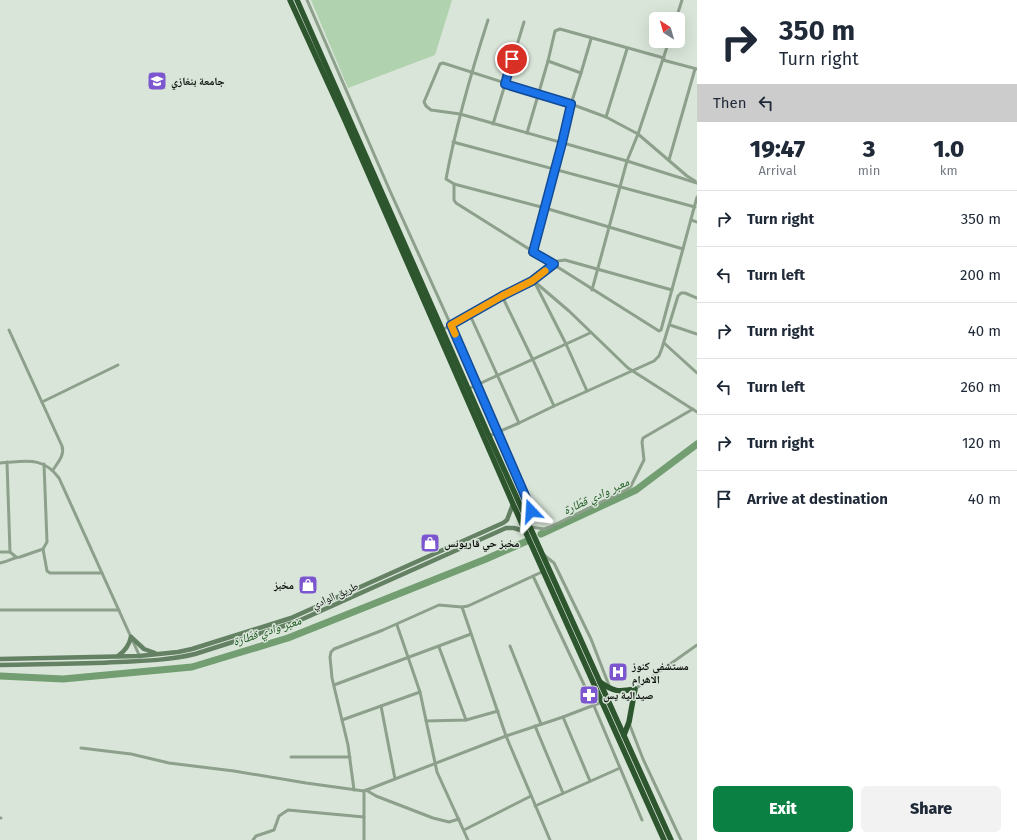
<!DOCTYPE html>
<html lang="en">
<head>
<meta charset="utf-8">
<style>
	:root { --surface:#fff; --page:#f2f2f3; --text:#1f2937; --muted:#747a83; --line:#e0e1e3; --accent:#0b8043 }
	body { margin:0; font-family:"Fira Sans","Noto Naskh Arabic",sans-serif; background:var(--page); color:var(--text); height:100vh; display:flex; flex-direction:column; font-size:15px; white-space:nowrap }
	* { box-sizing:border-box; margin:0 }
	p { font-size:13px; color:var(--muted) }
	.icon { flex:none; width:22px; height:22px; fill:none; stroke:currentColor; stroke-width:2; stroke-linecap:round; stroke-linejoin:round }
	.map { position:relative; flex:1; overflow:hidden }
	.details { display:flex; flex-direction:column; background:var(--surface); width:320px }
	.details>* { flex:none }
	.hud { background:#fff; color:var(--text); overflow:hidden }
	.needle { width:26px; rotate:323deg }
	.controls { position:absolute; left:649px; top:12px; display:grid; gap:8px }
	.controls a { display:grid; place-items:center; width:36px; height:36px; border-radius:6px; background:var(--surface); box-shadow:0 4px 16px #0002; font-size:20px }
	.pin { position:absolute; display:grid; place-items:center; width:34px; height:34px; color:#fff; margin:-17px; border:2px solid #fff; border-radius:50%; box-shadow:0 1px 4px #0007 }
	.me { position:absolute; width:44px; margin:-22px; rotate:340deg; stroke-linejoin:round; filter:drop-shadow(0 0 3px #0008) }
	.turn { display:flex; align-items:center; gap:14px; height:84px; padding:0 16px; font-size:18px }
	.turn .icon { width:52px; height:52px; stroke-width:2.5 }
	.turn b { display:block; font-size:28px; line-height:34px }
	.then { display:flex; align-items:center; height:38px; padding:0 16px; background:#0003; gap:8px; font-size:15px }
	.eta { display:flex; justify-content:space-evenly; align-items:center; height:68px; text-align:center }
	.eta b { font-size:24px; font-weight:800; line-height:28px }
	.button { display:flex; gap:8px; margin-top:auto; padding:8px 16px }
	.button a { flex:1; height:46px; border-radius:6px; background:var(--accent); color:#fff; font-size:16px; font-weight:800; line-height:46px; text-align:center }
	.button a+a { background:var(--page); color:var(--text) }
	ul { padding:0; list-style:none }
	li { display:flex; align-items:center; gap:12px; height:56px; padding:0 16px; border-top:1px solid var(--line) }
	li div { flex:1 }
	li b { display:block; font-size:15px }
	li em { font-style:normal }
	main { display:flex; flex:1; min-height:0 }
	.map>svg:first-child { display:block }
	.green { fill:#b0d2af }
	.lines { fill:none; stroke-linecap:round; stroke-linejoin:round }
	.river { stroke:#729e72; stroke-width:7 }
	.street { stroke:#8da08c; stroke-width:3 }
	.secondary { stroke:#648164; stroke-width:4.5 }
	.highway { stroke:#2d562e; stroke-width:5.5 }
	.route-casing { stroke:#114b97; stroke-width:10 }
	.route { stroke:#1a73e8; stroke-width:7 }
	.slow { stroke:#f59e0b; stroke-width:7 }
	.labels { text-anchor:middle; stroke-width:3; stroke-linejoin:round; paint-order:stroke }
	.poi-label { font-size:11px; font-weight:bold; fill:#0a0e0a; stroke:#d9e5d9; text-anchor:start }
	.street-label { font-size:11px; fill:#0a0e0a; stroke:#d9e5d9 }
	.water-label { font-size:12px; font-style:italic; fill:#19581d; stroke:#d9e5d9 }
</style>
</head>
<body>
<main>
<div class="map">
<svg width="697" height="840" viewBox="0 0 697 840">
	<rect width="100%" height="100%" fill="#d9e5d9"/>
	<polygon class="green" points="311,0 452,0 435,55 348,88"/>
	<g class="lines">
		<g class="river">
			<polyline points="541,534 636,490 697,444"/>
			<polyline points="0,676 63,679 192,667 288,638 486,559 527,541"/>
		</g>
		<g class="street">
			<polyline points="307,0 390,191 484,398 525,496 531,511 527,520"/>
			<polyline points="676,19 682,0"/>
			<path d="M 488,20 C 471,73 456,125 446,179 L 454,184 L 545,208 L 683,249"/>
			<polyline points="664,58 560,29 555,31 548,61 581,73 571,104 606,117 638,134 687,176 695,181"/>
			<polyline points="663,60 697,69"/>
			<polyline points="581,73 591,39"/>
			<polyline points="606,117 627,49"/>
			<polyline points="493,124 524,22"/>
			<polyline points="527,133 548,61"/>
			<polyline points="453,142 695,207"/>
			<polyline points="669,160 695,69"/>
			<polyline points="454,184 454,200 456,203 659,331 661,330 697,197"/>
			<polyline points="691,220 697,222"/>
			<path d="M 533,252 C 546,203 560,154 571,104 L 443,63 L 440,64 L 424,102 L 426,106 L 431,110 L 460,114 L 627,161 L 697,183"/>
			<polyline points="532,281 558,261 565,260 672,290"/>
			<polyline points="535,283 566,344 587,391"/>
			<polyline points="592,290 627,161 638,134 669,41"/>
			<polyline points="502,296 533,360 554,406"/>
			<polyline points="470,315 519,423"/>
			<polyline points="670,325 697,334"/>
			<path d="M 9,330 L 62,446 C 65,455 58,462 53,470"/>
			<polyline points="442,330 528,282 535,282 569,311 628,368 697,412"/>
			<polyline points="664,343 697,373"/>
			<polyline points="468,389 590,333"/>
			<polyline points="42,402 118,365"/>
			<polyline points="489,436 519,423 554,406 654,361 659,356 662,348 678,296 681,293 685,293 697,298"/>
			<polyline points="7,462 10,552 16,557"/>
			<path d="M 0,463 C 24,462 42,455 59,478 L 140,657"/>
			<polyline points="531,527 544,529 550,527 626,490 631,486 644,460 642,442 643,438 693,409"/>
			<polyline points="43,549 47,571 50,573 102,573"/>
			<polyline points="0,552 10,552"/>
			<polyline points="544,555 554,563 591,639 610,688"/>
			<path d="M 0,563 C 8,562 14,557 20,557 L 43,549 L 47,542 L 44,464"/>
			<polyline points="533,576 594,706 642,820"/>
			<polyline points="462,607 506,736 550,840"/>
			<polyline points="0,610 119,610"/>
			<polyline points="397,625 420,692 437,772 468,840"/>
			<polyline points="510,646 541,724"/>
			<polyline points="439,647 466,720"/>
			<polyline points="334,685 471,634"/>
			<polyline points="635,689 697,645"/>
			<polyline points="381,706 395,779"/>
			<polyline points="563,717 590,781"/>
			<polyline points="342,720 420,692"/>
			<polyline points="426,721 466,720 498,711"/>
			<polyline points="629,723 643,759 681,840"/>
			<polyline points="535,726 563,793"/>
			<polyline points="81,748 131,754 169,763 234,771 306,783 364,791"/>
			<polyline points="291,757 350,757"/>
			<polyline points="354,790 348,745 332,678 330,657 331,652 334,649 383,630 439,605 462,607 468,606 544,571"/>
			<polyline points="366,790 376,796 433,818 449,822 459,819"/>
			<polyline points="535,806 620,768"/>
			<polyline points="0,818 1,818"/>
			<polyline points="464,830 531,796"/>
			<polyline points="253,840 256,836 274,830 279,816 288,810 364,817"/>
			<polyline points="364,840 364,791 506,736 563,717 602,702"/>
		</g>
		<g class="secondary">
			<polyline points="131,637 144,649 155,653"/>
			<path d="M 118,656 C 125,651 129,646 131,637"/>
			<polyline points="0,659 139,656 178,652 192,649 291,618 503,523 507,520 513,504"/>
			<path d="M 0,665 C 40,664 79,664 119,662 C 145,661 170,660 195,654 L 296,622 L 506,528 L 514,528 L 526,532"/>
		</g>
		<g class="highway">
			<polyline points="290,0 344,118 513,504 664,840"/>
			<polyline points="297,0 489,436 671,840"/>
			<path d="M 600,682 C 614,692 618,692 635,689 L 629,722 L 624,735"/>
		</g>
	</g>
	<g class="lines">
		<defs>
			<polyline id="route" points="512,59 505,84 571,104 562,143 533,252 554,264 532,281 502,296 451,325 530,507 531,511"/>
		</defs>
		<use href="#route" class="route-casing"/>
		<use href="#route" class="route"/>
		<polyline class="slow" points="455,334 451,325 502,296 532,281 545,271"/>
	</g>
	<defs>
		<symbol id="university-square" viewBox="-11 -11 22 22"><rect x="-9" y="-9" width="18" height="18" rx="4" fill="#7c56cf" stroke="#d9e5d9"/><path d="M0-5L7-2L0 1L-7-2ZM-4 1L0 2.5L4 1V4Q0 6-4 4Z" fill="#fff"/></symbol>
		<symbol id="shop-square" viewBox="-11 -11 22 22"><rect x="-9" y="-9" width="18" height="18" rx="4" fill="#7c56cf" stroke="#d9e5d9"/><path d="M-5-2.5h2.3a2.7 3.5 0 0 1 5.4 0H5L5.5 6h-11ZM-1.5-2.5h3a1.5 2.3 0 0 0-3 0Z" fill="#fff"/></symbol>
		<symbol id="hospital-square" viewBox="-11 -11 22 22"><rect x="-9" y="-9" width="18" height="18" rx="4" fill="#7c56cf" stroke="#d9e5d9"/><path d="M-5-5h3v3.5h4V-5h3V5h-3V1.5h-4V5h-3Z" fill="#fff"/></symbol>
		<symbol id="pharmacy-square" viewBox="-11 -11 22 22"><rect x="-9" y="-9" width="18" height="18" rx="4" fill="#7c56cf" stroke="#d9e5d9"/><path d="M-2-6h4v4h4v4h-4v4h-4v-4h-4v-4h4Z" fill="#fff"/></symbol>
	</defs>
	<g fill-rule="evenodd">
		<use href="#university-square" x="146" y="70" width="22" height="22"/>
		<use href="#shop-square" x="419" y="532" width="22" height="22"/>
		<use href="#shop-square" x="297" y="574" width="22" height="22"/>
		<use href="#hospital-square" x="607" y="661" width="22" height="22"/>
		<use href="#pharmacy-square" x="578" y="684" width="22" height="22"/>
	</g>
	<g class="labels">
		<g class="poi-label">
			<text x="171" y="85">جامعة بنغازي</text>
			<text x="444" y="547">مخبز حي قاريونس</text>
			<text x="294" y="589" text-anchor="end">مخبز</text>
			<text x="632" y="670">مستشفى كنوز<tspan x="632" dy="13">الاهرام</tspan></text>
			<text x="603" y="699">صيدالية يس</text>
		</g>
		<g class="street-label">
			<text transform="translate(335 595) rotate(-24)" y="4">طريق الوادي</text>
		</g>
		<g class="water-label">
			<text transform="translate(596 496) rotate(-25)" y="4">معبر وادي قطّارة</text>
			<text transform="translate(267 631) rotate(-18)" y="4">معبر وادي قطّارة</text>
		</g>
	</g>
</svg>
<div class="controls">
<a><svg class="needle" viewBox="-14 -14 28 28"><path d="M0-13l5 13h-10z" fill="#e53935"/><path d="M0 13l5-13h-10z" fill="#747a83"/></svg></a>
</div>
<div class="pin" style="left:512px;top:59px;background:#d93025"><svg class="icon" aria-label="arrive" viewBox="0 0 24 24"><path d="M6 21V4h12l-3 4 3 4H6"/></svg></div>
<svg class="me" style="left:531px;top:511px" viewBox="-20 -20 40 40"><path d="M0-17L14 15 0 8-14 15z" fill="#1a73e8" stroke="#fff" stroke-width="4"/></svg>
</div>
<section class="details">
<div class="hud">
<div class="turn"><svg class="icon" aria-label="right" viewBox="0 0 24 24"><path d="M7 20v-9h11M14 6l5 5-5 5"/></svg><div><b>350 m</b>Turn right</div></div>
<div class="then">Then<svg class="icon" aria-label="left" viewBox="0 0 24 24"><path d="M17 20v-9H6M10 6l-5 5 5 5"/></svg></div>
</div>
<div class="eta">
<div><b>19:47</b><p>Arrival</p></div>
<div><b>3</b><p>min</p></div>
<div><b>1.0</b><p>km</p></div>
</div>
<ul>
<li><svg class="icon" aria-label="right" viewBox="0 0 24 24"><path d="M7 20v-9h11M14 6l5 5-5 5"/></svg><div><b>Turn right</b></div><em>350 m</em></li>
<li><svg class="icon" aria-label="left" viewBox="0 0 24 24"><path d="M17 20v-9H6M10 6l-5 5 5 5"/></svg><div><b>Turn left</b></div><em>200 m</em></li>
<li><svg class="icon" aria-label="right" viewBox="0 0 24 24"><path d="M7 20v-9h11M14 6l5 5-5 5"/></svg><div><b>Turn right</b></div><em>40 m</em></li>
<li><svg class="icon" aria-label="left" viewBox="0 0 24 24"><path d="M17 20v-9H6M10 6l-5 5 5 5"/></svg><div><b>Turn left</b></div><em>260 m</em></li>
<li><svg class="icon" aria-label="right" viewBox="0 0 24 24"><path d="M7 20v-9h11M14 6l5 5-5 5"/></svg><div><b>Turn right</b></div><em>120 m</em></li>
<li><svg class="icon" aria-label="arrive" viewBox="0 0 24 24"><path d="M6 21V4h12l-3 4 3 4H6"/></svg><div><b>Arrive at destination</b></div><em>40 m</em></li>
</ul>
<div class="button"><a>Exit</a><a>Share</a></div>
</section>
</main>
</body>
</html>
